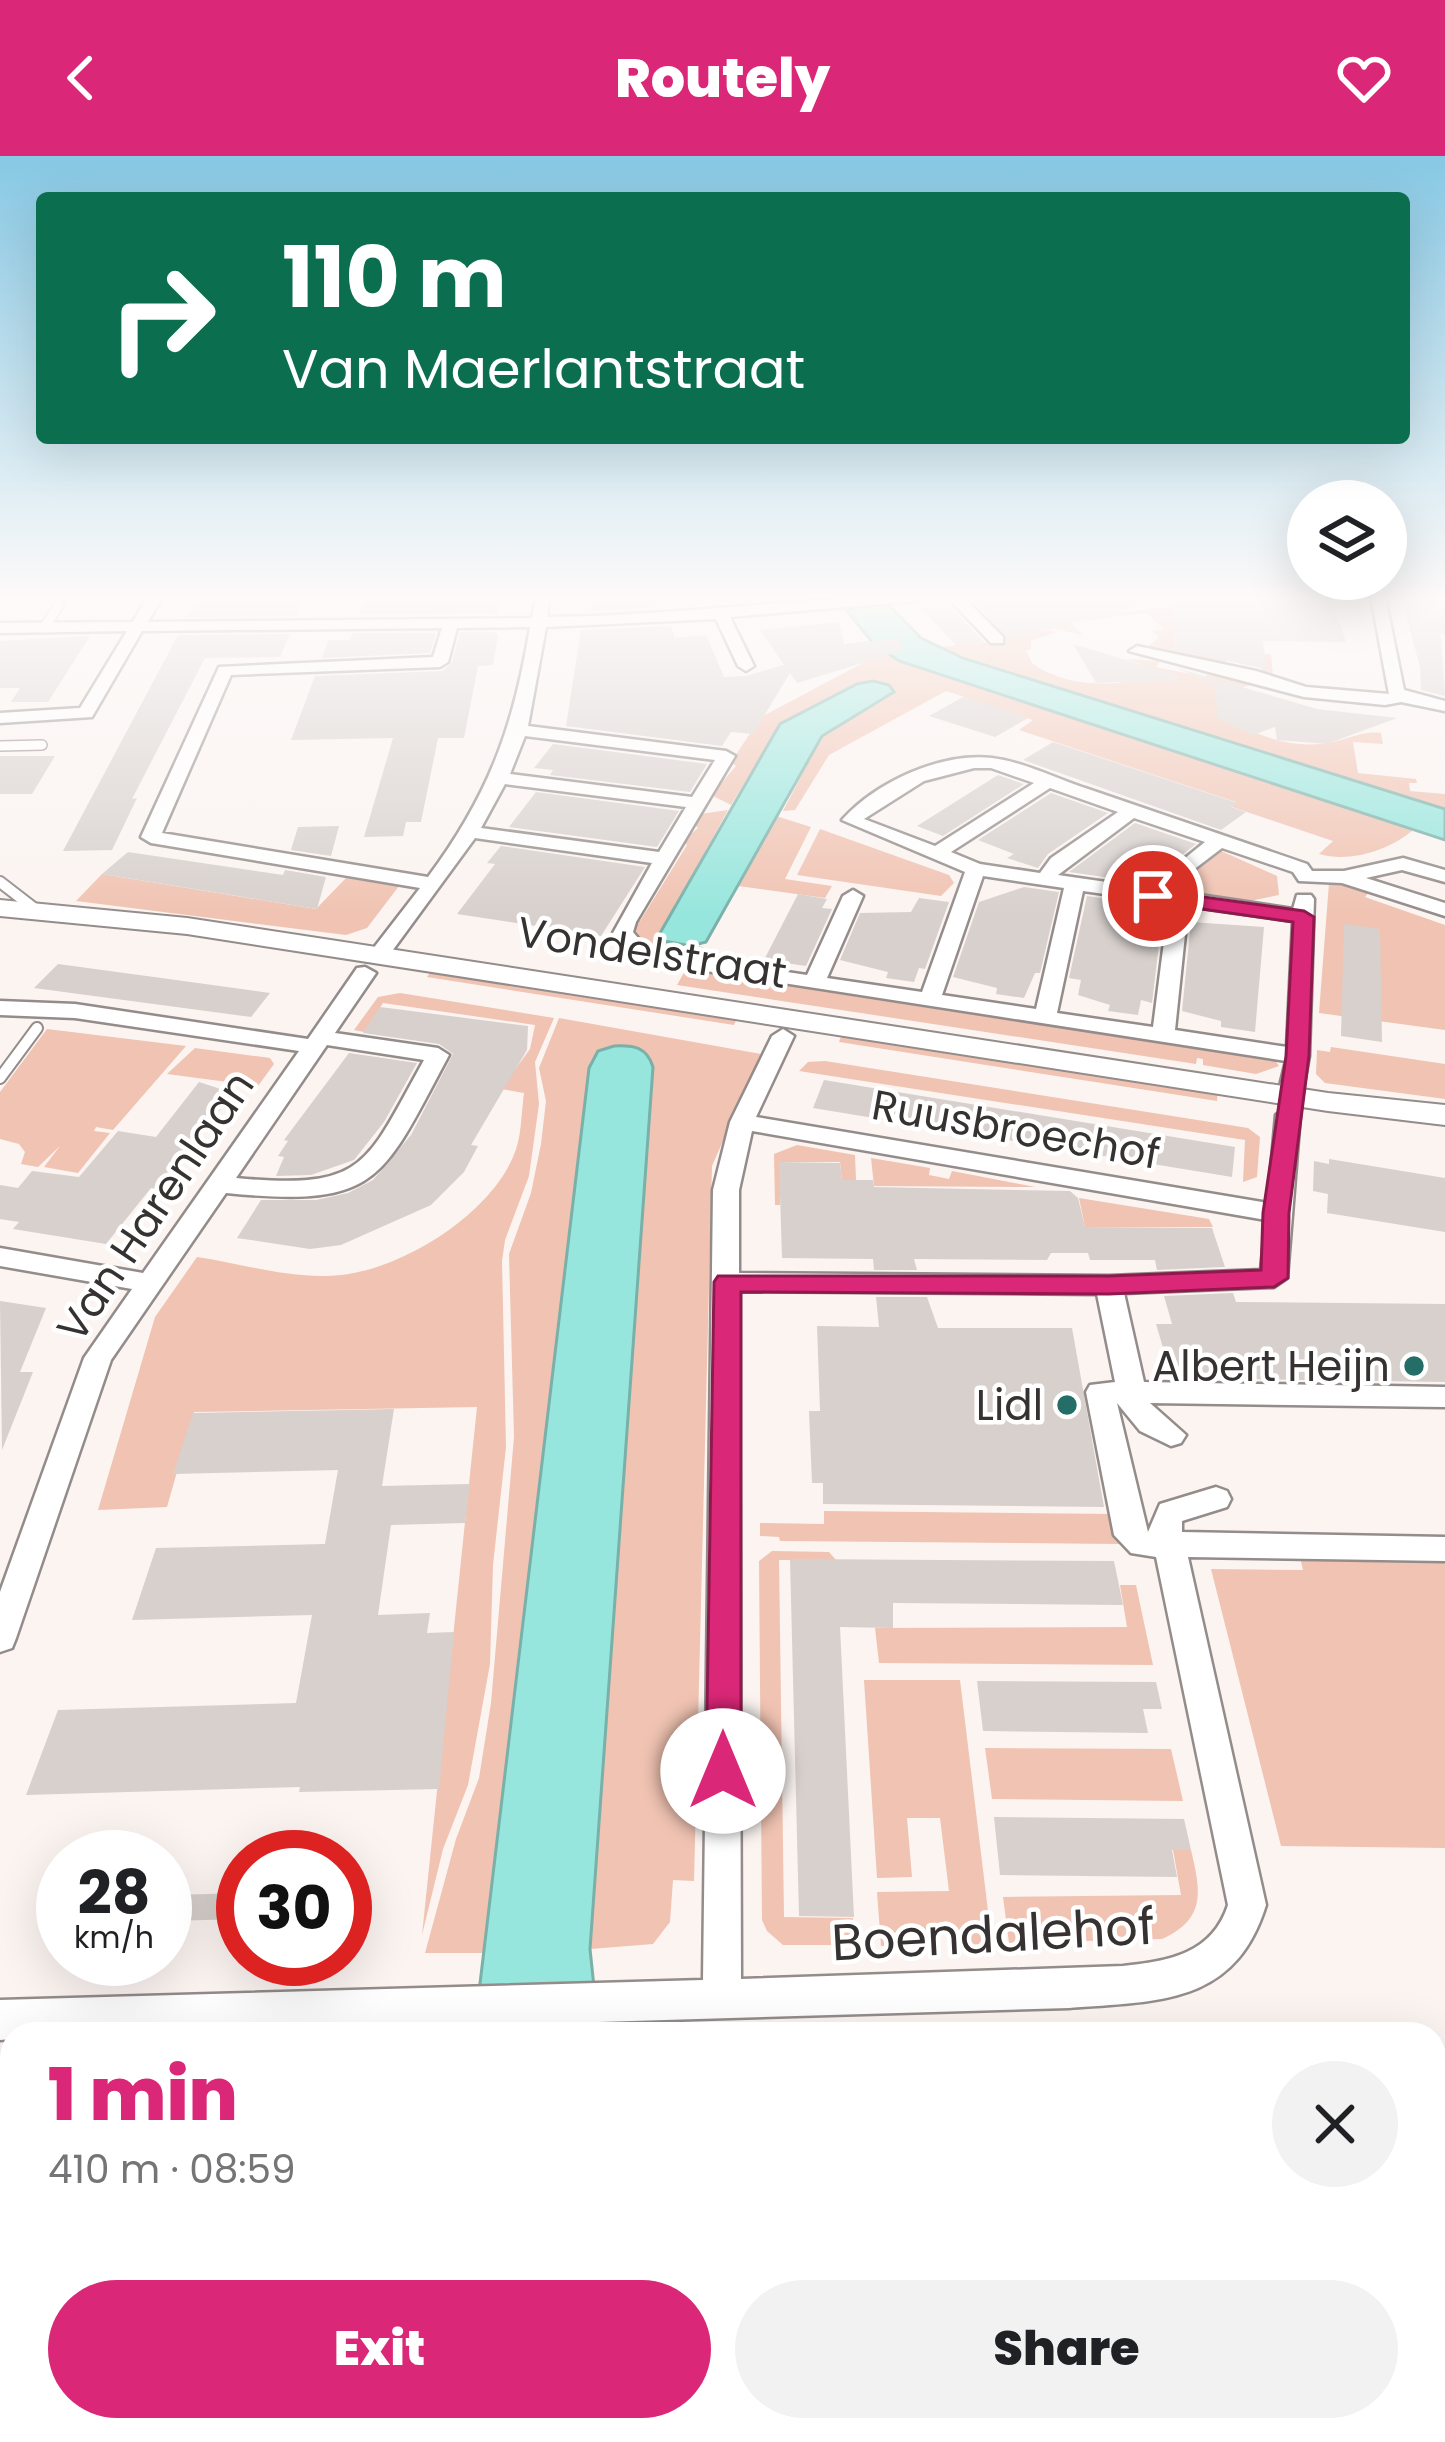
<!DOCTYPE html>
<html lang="en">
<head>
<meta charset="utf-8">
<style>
	:root { --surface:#fff; --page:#f2f2f2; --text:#202124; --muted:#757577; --accent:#db2777 }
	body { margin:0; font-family:Poppins,sans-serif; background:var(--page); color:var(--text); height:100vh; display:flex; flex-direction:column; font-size:45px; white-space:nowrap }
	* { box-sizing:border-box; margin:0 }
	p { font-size:39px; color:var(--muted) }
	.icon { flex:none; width:66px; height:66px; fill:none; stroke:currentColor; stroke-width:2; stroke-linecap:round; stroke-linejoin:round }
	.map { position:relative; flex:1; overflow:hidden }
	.details { position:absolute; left:0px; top:1866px; width:1446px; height:420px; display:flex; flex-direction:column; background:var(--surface); border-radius:36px 36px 0 0; box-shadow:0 12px 48px #0002 }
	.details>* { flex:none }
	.guide { position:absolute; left:36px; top:36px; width:1374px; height:252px; border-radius:12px; box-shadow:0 12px 48px #0002; background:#0b6e4f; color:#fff; overflow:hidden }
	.buttons { position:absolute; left:1287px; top:324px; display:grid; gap:24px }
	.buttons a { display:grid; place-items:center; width:120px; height:120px; border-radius:50%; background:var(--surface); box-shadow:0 12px 48px #0002; font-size:60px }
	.speed { position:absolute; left:36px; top:1674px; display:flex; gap:24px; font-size:60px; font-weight:700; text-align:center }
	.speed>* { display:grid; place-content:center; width:156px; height:156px; border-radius:50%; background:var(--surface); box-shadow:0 12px 48px #0002; line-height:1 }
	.speed small { font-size:30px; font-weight:400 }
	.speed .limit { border:18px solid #d22; background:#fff; color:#111 }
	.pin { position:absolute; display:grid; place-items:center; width:102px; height:102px; color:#fff; margin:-51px; border:6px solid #fff; border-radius:50%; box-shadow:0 3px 12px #0007 }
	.me { position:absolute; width:132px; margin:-66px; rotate:0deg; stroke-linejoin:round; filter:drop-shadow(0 0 9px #0008) }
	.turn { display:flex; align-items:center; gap:42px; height:252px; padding:0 48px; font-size:54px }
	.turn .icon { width:156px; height:156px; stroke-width:2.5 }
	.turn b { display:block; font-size:84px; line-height:102px }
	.round { display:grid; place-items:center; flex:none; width:126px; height:126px; border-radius:63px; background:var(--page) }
	.overview { display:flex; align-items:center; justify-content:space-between; height:204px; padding:0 48px }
	h1 { font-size:72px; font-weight:800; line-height:90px; color:var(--accent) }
	.action { display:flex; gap:24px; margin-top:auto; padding:24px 48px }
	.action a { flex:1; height:138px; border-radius:72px; background:var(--accent); color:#fff; font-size:48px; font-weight:800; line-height:138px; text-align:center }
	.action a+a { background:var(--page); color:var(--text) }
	header { display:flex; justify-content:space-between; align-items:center; height:156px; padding:0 48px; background:var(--accent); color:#fff; font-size:54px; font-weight:800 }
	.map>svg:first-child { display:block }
	.green { fill:#f0c3b2 }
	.water { fill:#96e6dd; stroke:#79b0a9; stroke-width:3 }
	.building { fill:#d7d0cd }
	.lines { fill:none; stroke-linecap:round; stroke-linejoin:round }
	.lane-far1-casing { stroke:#938c8a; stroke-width:12 }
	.lane-casing { stroke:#938c8a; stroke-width:14 }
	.street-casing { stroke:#938c8a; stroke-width:5 }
	.secondary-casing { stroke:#938c8a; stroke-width:4 }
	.lane-far1 { stroke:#fff; stroke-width:9 }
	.lane { stroke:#fff; stroke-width:10 }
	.street { fill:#fff; fill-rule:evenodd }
	.secondary { fill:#fff; fill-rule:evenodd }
	.route { fill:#db2777; stroke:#8e194d; stroke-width:3 }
	.poi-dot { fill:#246e67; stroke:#fff; stroke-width:4.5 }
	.labels { text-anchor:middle; stroke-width:9; stroke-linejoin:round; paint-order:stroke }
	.street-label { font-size:42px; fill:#353231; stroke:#fff }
	.poi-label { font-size:42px; fill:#353231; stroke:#fff; text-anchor:end }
	.near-street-label { font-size:51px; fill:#353231; stroke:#fff }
</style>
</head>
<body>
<header><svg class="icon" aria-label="back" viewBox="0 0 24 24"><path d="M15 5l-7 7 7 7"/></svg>Routely<svg class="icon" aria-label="heart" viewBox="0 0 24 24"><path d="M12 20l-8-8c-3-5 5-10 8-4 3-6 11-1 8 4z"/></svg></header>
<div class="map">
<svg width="1445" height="2286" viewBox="0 0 1445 2286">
	<rect width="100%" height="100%" fill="#fbf4f1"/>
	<g class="green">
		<path d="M 990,441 L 1014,467 L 1267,441 L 1174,479 L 1176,491 C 1210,506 1236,500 1271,498 L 1273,520 L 1260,517 L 1262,512 L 1227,504 L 1222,509 L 1147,492 L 1159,481 L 1152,475 L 1164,473 L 1146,457 L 1070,466 L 1083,479 L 1048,471 L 1006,475 L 973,443 Z"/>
		<path d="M 1046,474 L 1057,476 L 1031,485 L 1031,494 L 1026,494 L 1032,507 C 1064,531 1111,531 1148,522 L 1143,509 L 1126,503 L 1160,505 L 1156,511 L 1205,521 L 1210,516 L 1254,528 L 1217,539 L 1217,556 C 1253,579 1294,596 1337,585 C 1356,580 1365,575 1381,577 L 1383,588 L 1353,586 L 1358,617 L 1416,623 L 1417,627 L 1409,627 L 1410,635 L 1445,638 L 1445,653 L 934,491 L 1002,485 L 999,480 Z"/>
		<path d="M 873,487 L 899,505 L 931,517 L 1413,674 C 1390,694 1350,707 1319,698 L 1333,685 L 1232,651 L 1236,646 L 1019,574 L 1033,564 L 946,535 L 829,599 L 795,654 L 783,655 L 822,580 L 891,540 L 780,568 L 731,649 L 711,639 L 736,610 L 731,606 L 761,561 L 863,507 Z"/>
		<path d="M 728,654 L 660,778 L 722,797 C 693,813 657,802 630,784 L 632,766 L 640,765 L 687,689 L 683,685 L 698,672 L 693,667 L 700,658 Z"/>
		<polygon points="776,660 811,671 785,723 832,730 825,742 738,730"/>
		<polygon points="820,673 949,719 954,727 941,740 797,719"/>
		<polygon points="1219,694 1277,720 1279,739 1250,745 1170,731"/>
		<polygon points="102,718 316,753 346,722 399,730 367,772 346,779 76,745"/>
		<polygon points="1342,726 1371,733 1365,741 1445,769 1445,874 1319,857 1329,727"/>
		<polygon points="435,809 740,856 734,869 427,821"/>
		<polygon points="686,813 1240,899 1242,895 1274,903 1279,910 1256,918 1203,909 1203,903 1197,902 1196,908 677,829"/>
		<path d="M 400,837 L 554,862 L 535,906 L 539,948 L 529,1020 L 505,1084 L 502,1105 L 506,1291 L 493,1409 L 490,1508 L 468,1629 L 443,1693 L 422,1779 L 477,1251 L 194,1256 L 167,1351 L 98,1354 L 155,1161 L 197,1101 C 238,1107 284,1121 326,1120 C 393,1120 487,1062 513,1001 C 522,982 521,958 524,937 L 501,933 L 530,893 L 535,869 L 383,847 L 364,876 L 354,874 L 378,841 Z"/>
		<polygon points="559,862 761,898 712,1010 694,1725 673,1724 670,1766 653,1788 590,1793 653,911 623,889 604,892 589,912 487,1797 425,1797 456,1683 479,1622 491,1547 514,1281 509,1098 531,1037 541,988 546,945 539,912"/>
		<polygon points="47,873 186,890 113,974 96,971 94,975 110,977 78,1017 44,1011 60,990 38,1011 21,1008 25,996 19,988 0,983 0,936"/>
		<polygon points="844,873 1218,930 1217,945 839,886"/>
		<polygon points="1331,891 1445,908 1445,943 1325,927 1316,918 1317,894 1330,896"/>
		<polygon points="195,892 270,902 274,908 258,930 167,918"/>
		<polygon points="825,905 1248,972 1260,981 1257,1021 1243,1026 1245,984 799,915 808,906"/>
		<polygon points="797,989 855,999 856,1024 842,1024 840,1006 780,1006 780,1049 775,1049 774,998"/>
		<polygon points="871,1002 930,1012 929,1019 949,1023 952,1015 1035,1031 874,1030"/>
		<polygon points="1079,1042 1209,1063 1213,1071 1085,1071"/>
		<polygon points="824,1355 1114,1358 1120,1388 780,1385 779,1381 760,1380 760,1367 824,1368"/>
		<polygon points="772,1395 829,1396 836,1404 779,1404 784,1761 853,1762 856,1789 783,1789 767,1775 762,1764 759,1405"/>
		<polygon points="1300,1401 1445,1402 1445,1692 1281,1690 1211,1413 1303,1414"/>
		<polygon points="1120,1429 1136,1429 1153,1509 879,1507 875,1472 1127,1471"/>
		<polygon points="864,1524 960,1524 992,1788 958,1789 956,1774 937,1774 938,1790 881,1790 877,1736 949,1735 940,1662 907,1662 912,1721 877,1722"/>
		<polygon points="985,1592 1171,1593 1183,1645 992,1643"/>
		<path d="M 1173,1694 L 1191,1694 C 1201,1736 1206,1763 1162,1783 L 1009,1787 L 1003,1741 L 1181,1739 Z"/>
		<polygon points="12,1908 12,2136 0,2149 0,1909"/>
		<polygon points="1434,2054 1445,2054 1445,2191 1434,2192"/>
	</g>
	<g class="water">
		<polygon points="843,441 881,441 921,482 963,502 1445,653 1445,684 899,505 873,487 847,455 852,453"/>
		<polygon points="873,525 889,529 894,536 822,580 706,786 691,790 664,785 660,777 780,568 857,528"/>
		<path d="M 614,890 C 634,889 647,891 653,911 L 590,1793 L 599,1878 L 474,1878 L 589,912 L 598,895 Z"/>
		<polygon points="12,2136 12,2274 702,2274 702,2286 0,2286 0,2149"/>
		<polygon points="1445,2191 1445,2286 719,2286 749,2283 763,2274 1434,2274 1434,2192"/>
	</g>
	<g class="building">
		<polygon points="198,441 305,441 297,460 187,461"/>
		<polygon points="379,441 502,441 498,458 359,459 364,446"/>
		<polygon points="586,441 661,441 665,451 584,456"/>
		<polygon points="1034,441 1134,441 1136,451 1007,483 975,447"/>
		<polygon points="1172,441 1331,441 1346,486 1263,485 1266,513 1176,494"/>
		<polygon points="1401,441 1445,441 1445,479 1441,478 1445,540 1421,534 1420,511"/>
		<polygon points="949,450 984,486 956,489 920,452"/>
		<polygon points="839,466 844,488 900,482 902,495 797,527 790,517 753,578 731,576 722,590 566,570 581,474 671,470 675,482 706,479 724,521 745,520 784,509 760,474"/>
		<polygon points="460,476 495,476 498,480 493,509 478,510 464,582 438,582 421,666 406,666 403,680 364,681 393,582 291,584 315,520 442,515 452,507"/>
		<polygon points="353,477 436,477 430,497 322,502 328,484 350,484"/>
		<polygon points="290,478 280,501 205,502 132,643 137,642 112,694 63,695 178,479"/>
		<polygon points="90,480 48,546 11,546 20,532 0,532 0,485"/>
		<polygon points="1073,488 1179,520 1178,524 1096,527"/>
		<polygon points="1177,512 1317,553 1397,562 1327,588 1277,584 1275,571 1253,579 1217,562 1216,530"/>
		<polygon points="963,541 987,548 1028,562 995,581 929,560"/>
		<polygon points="1053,586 1238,647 1231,651 1246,656 1221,674 1023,604"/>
		<polygon points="553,588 707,608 690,636 550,619 553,614 534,612"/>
		<polygon points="0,600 55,600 32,638 0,638"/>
		<polygon points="998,619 1024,628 943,680 917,670"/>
		<polygon points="536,636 679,655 657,691 509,671"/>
		<polygon points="1051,637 1108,657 1048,698 1038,712 1007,702 1014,698 978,684"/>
		<polygon points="1135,667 1196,688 1146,727 1069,716"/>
		<polygon points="339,670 331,700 291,694 298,671"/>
		<polygon points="501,690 645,711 601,780 457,758 495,708 487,707"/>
		<polygon points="128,696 283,719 285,714 326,721 317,753 102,718"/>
		<polygon points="1024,731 1059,736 1040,817 1035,817 1024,842 996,838 997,832 953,821 979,746"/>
		<polygon points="798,738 827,743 822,752 832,753 806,810 764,804"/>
		<polygon points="1087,740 1122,745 1109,754 1162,763 1152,847 1141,844 1138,859 1108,855 1110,849 1078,839 1081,824 1069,822"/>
		<polygon points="919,742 949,746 925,813 919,812 914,826 886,822 888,816 840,804 860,757 911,756"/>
		<polygon points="1191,766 1264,771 1255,876 1221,871 1221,865 1182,855"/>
		<polygon points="1344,768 1380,773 1382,886 1341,880"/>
		<polygon points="58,808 176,824 270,837 251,861 34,832"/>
		<polygon points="380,851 528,870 527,894 471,989 478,990 464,1016 431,1049 341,1089 310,1093 237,1082 261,1044 316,1044 348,1037 373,1024 411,979 453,898 439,888 363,877"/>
		<polygon points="349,897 417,907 384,966 354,1004 311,1019 276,1020 284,1001 278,1000 288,985 284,984"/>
		<polygon points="824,924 1235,991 1232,1021 813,952"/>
		<polygon points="199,926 233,937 160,1033 151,1032 106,1088 13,1073 19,1066 0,1063 0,1029 18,1032 32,1015 79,1021 118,975 156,981"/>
		<polygon points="1329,1003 1445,1022 1445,1076 1327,1057 1328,1038 1313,1035 1314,1005 1329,1008"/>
		<polygon points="779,1006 840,1007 842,1024 873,1024 874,1031 1070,1035 1078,1042 1085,1071 1212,1072 1225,1111 1157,1114 1155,1104 1090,1104 1088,1097 1051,1097 1047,1104 914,1103 917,1114 874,1114 873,1103 782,1102"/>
		<polygon points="1233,1137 1236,1146 1445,1148 1445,1226 1172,1222 1156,1168 1172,1168 1164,1140"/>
		<polygon points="876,1141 927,1141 938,1172 1072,1172 1104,1351 823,1348 823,1327 812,1327 809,1255 820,1255 817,1170 879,1171"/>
		<polygon points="0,1145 46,1152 20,1216 33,1216 2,1294"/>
		<polygon points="394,1253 382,1330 470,1328 465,1367 391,1369 378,1459 430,1457 427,1477 454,1476 439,1633 299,1636 300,1631 26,1639 58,1554 296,1547 312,1459 132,1464 156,1392 325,1388 338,1314 173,1318 193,1257"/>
		<polygon points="790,1403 1114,1405 1123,1449 893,1447 893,1472 840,1471 854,1761 799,1760"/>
		<polygon points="977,1525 1156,1526 1162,1553 1143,1553 1148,1577 983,1575"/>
		<polygon points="994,1661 1184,1663 1191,1694 1172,1694 1177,1721 1000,1719"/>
		<polygon points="243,1737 243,1763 168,1765 173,1739"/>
	</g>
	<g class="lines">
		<defs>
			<g id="lane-far1">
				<polyline points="44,472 59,449"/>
				<polyline points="0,590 42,589"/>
			</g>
			<g id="lane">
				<polyline points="0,726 35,753"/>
				<polyline points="0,922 37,872"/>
			</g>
			<g id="street">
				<path d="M 147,441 L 162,441 L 148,466 L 532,462 L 536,441 L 550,441 L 547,461 C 673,460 798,441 923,441 L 916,445 L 730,461 L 754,510 L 746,515 L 738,510 L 716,463 L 546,471 L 528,570 L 726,595 L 735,600 L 636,766 L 633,776 L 649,795 L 807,819 L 843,740 L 853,734 L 863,740 L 827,822 L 922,836 L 965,716 L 842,664 C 875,627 940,596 992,602 C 1024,606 1057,623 1088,633 C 1161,658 1234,683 1307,708 L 1312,715 L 1344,715 L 1403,702 L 1445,714 L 1445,726 L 1402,714 L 1366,722 L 1445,747 L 1445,760 L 1342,727 L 1299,725 L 1293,716 L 1222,692 L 1167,734 L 1293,753 L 1297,739 L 1311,739 L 1314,743 L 1309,900 L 1302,938 L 1290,945 L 1278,938 L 1286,905 L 635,804 L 613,777 L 652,707 L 475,682 L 387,802 L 380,804 L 369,798 L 420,732 L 151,687 L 141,681 L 219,511 L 433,501 L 442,472 L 142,475 L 92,561 L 0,567 L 0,557 L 80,552 L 127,475 L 0,477 L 0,467 L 133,466 ZM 530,471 C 514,570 489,639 428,721 L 162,677 L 231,519 L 440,511 L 448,506 L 457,472 ZM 525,580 L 715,604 L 692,641 L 510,618 ZM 974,612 L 991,612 L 1034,627 L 935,690 L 864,663 L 924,625 ZM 505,628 L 686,651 L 659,696 L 481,672 ZM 1050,632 L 1118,656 L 1051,702 L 1040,717 L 980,708 L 951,696 ZM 1134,662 L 1205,686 L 1148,732 L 1058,719 ZM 983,720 L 1064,732 L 1036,853 L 942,839 ZM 1083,735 L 1169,747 L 1153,871 L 1057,857 ZM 1188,750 L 1293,765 L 1287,891 L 1175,874 Z"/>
				<polygon points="947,441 963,441 1003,481 1003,487 991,487"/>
				<polygon points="1371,441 1385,441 1404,534 1445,545 1445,555 1401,546 1385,549 1304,541 1129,495 1137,490 1256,515 1306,531 1389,538"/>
				<path d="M 365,811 L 376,817 L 335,877 L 438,892 L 449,899 C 381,1026 379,1052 226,1037 L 111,1204 L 16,1482 L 12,1492 L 0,1496 L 0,1436 L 84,1202 L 132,1133 L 0,1110 L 0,1092 L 143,1117 L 299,895 L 75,862 L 0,859 L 0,845 L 75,848 L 308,883 L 357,812 ZM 327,889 L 424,904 C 365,1010 366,1034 236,1022 Z"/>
				<path d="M 783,873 L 794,880 L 756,961 L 1268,1047 L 1276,959 L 1288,952 L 1296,954 L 1300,959 L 1287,1122 L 1274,1131 L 1124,1137 L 1144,1226 L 1445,1231 L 1445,1251 L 1150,1247 L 1186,1279 L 1181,1287 L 1171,1290 L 1140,1275 L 1117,1247 L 1148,1376 L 1160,1348 L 1216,1331 L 1227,1335 L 1231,1343 L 1227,1351 L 1182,1365 L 1182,1376 L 1445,1381 L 1445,1405 L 1188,1401 L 1266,1749 C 1235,1849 1159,1845 1069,1852 L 192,1878 L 12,1878 L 12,1883 L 0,1884 L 0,1844 L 703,1824 L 713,1034 L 730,966 L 772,880 ZM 752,975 L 1266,1064 L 1261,1114 L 1109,1120 L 739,1117 L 739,1034 ZM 739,1135 L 1097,1138 L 1115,1226 L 1090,1229 L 1086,1236 L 1114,1379 L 1131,1397 L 1156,1401 L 1228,1749 C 1212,1798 1169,1805 1123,1810 L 741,1823 Z"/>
			</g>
			<polygon id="secondary" points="0,744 187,762 1328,937 1445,949 1445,969 1328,955 187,778 0,760"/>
		</defs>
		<use href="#lane-far1" class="lane-far1-casing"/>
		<use href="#lane" class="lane-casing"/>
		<use href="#street" class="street-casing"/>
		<use href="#secondary" class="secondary-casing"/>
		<use href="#lane-far1" class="lane-far1"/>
		<use href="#lane" class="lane"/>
		<use href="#street" class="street"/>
		<use href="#secondary" class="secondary"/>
	</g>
	<linearGradient id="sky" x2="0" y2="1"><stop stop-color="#87c8e4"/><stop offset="0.58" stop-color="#fdfaf9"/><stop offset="1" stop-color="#fdfaf9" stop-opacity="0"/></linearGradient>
	<rect width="1445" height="761" fill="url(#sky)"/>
	<polygon class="route" points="1153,734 1304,755 1314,761 1309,900 1289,1057 1288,1122 1274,1131 1109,1138 741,1136 741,1615 736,1626 723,1630 711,1626 706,1615 714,1126 718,1120 1109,1120 1261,1114 1263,1057 1286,900 1293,766 1146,745 1143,740"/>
	<g class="poi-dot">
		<circle cx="1414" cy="1210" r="12"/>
		<circle cx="1067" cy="1249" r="12"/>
	</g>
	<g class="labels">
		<g class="street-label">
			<text transform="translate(652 796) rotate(9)" y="15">Vondelstraat</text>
			<text transform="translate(1016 973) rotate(10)" y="15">Ruusbroechof</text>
			<text transform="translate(155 1050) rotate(-56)" y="15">Van Harenlaan</text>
		</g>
		<g class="poi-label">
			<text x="1390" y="1225">Albert Heijn</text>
			<text x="1043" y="1264">Lidl</text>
		</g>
		<g class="near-street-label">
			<text transform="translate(993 1778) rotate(-3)" y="18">Boendalehof</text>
		</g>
	</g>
</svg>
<div class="buttons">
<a><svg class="icon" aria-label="layers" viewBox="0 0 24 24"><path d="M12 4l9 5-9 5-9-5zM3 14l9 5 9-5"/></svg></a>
</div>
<div class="speed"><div>28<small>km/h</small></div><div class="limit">30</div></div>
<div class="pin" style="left:1153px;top:740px;background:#d93025"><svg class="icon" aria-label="arrive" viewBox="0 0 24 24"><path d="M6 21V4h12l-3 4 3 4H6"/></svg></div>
<svg class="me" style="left:723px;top:1615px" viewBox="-20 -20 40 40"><circle r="19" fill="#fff"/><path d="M0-13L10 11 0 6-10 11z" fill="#db2777"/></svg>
<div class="guide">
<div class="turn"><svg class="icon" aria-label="right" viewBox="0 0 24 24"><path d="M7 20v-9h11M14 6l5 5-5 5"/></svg><div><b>110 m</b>Van Maerlantstraat</div></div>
</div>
<section class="details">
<div class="overview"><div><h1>1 min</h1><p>410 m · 08:59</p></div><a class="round"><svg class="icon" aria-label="close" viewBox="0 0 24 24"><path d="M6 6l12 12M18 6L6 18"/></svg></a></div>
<div class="action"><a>Exit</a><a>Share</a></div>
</section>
</div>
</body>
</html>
